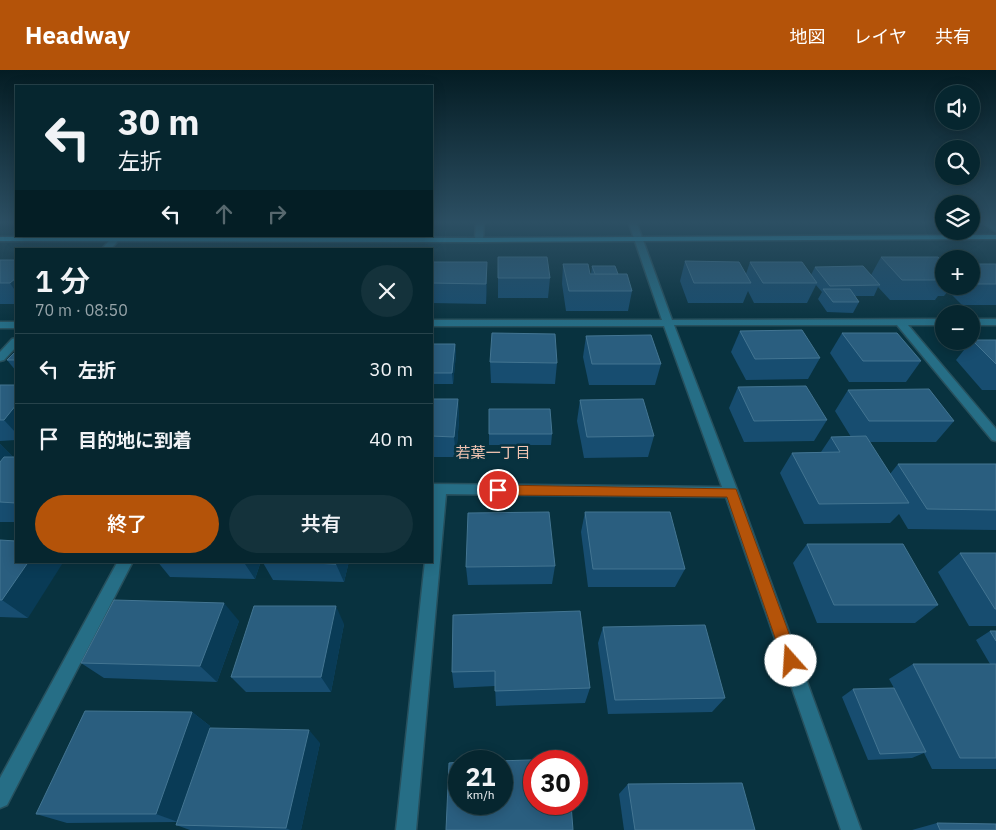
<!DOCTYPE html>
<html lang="ja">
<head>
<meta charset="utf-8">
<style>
	:root { --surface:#06262f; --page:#14323b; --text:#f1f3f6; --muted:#98a5aa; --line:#27434b; --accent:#b45309 }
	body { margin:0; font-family:"IBM Plex Sans","Noto Sans JP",sans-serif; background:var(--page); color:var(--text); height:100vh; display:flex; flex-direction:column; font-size:19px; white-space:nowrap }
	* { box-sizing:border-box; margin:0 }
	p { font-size:16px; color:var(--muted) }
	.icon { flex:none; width:28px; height:28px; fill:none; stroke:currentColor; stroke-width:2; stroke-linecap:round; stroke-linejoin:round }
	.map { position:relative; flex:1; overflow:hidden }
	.panel { position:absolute; left:15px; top:178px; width:418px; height:315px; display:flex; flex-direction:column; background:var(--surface); border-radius:0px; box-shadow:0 2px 12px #0003,0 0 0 1px var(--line) }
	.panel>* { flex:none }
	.top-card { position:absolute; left:15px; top:15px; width:418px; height:152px; border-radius:0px; box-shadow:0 2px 12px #0003,0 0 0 1px var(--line); background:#06262f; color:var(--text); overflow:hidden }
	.buttons { position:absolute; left:935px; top:15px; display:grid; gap:10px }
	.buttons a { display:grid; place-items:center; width:45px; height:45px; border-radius:50%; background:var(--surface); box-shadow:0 2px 12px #0003,0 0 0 1px var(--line); font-size:25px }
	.speed { position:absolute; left:448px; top:680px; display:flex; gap:10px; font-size:25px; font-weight:700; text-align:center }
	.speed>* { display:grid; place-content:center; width:65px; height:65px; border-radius:50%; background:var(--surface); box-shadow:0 2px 12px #0003,0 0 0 1px var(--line); line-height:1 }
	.speed small { font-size:12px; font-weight:400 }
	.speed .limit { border:8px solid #d22; background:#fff; color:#111 }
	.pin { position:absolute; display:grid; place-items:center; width:42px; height:42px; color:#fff; margin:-21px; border:2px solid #fff; border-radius:50%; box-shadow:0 1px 5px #0007 }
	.me { position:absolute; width:55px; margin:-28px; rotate:341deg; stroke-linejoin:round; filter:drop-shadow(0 0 4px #0008) }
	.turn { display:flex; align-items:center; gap:18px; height:105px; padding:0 20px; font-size:22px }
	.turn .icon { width:65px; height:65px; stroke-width:2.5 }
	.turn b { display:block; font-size:35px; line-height:42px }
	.lanes { display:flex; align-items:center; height:48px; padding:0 20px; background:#0003; justify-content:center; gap:25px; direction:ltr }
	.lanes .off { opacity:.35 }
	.round { display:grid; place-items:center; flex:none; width:52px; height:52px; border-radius:26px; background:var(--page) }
	.overview { display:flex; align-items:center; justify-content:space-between; height:85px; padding:0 20px }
	h1 { font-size:30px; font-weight:600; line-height:38px }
	.primary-button { display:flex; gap:10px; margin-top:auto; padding:10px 20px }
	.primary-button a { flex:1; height:58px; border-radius:30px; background:var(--accent); color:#fff; font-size:20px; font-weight:600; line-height:58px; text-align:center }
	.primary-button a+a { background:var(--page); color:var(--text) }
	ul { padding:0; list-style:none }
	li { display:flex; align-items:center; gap:15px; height:70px; padding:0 20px; border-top:1px solid var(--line) }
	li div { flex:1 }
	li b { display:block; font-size:19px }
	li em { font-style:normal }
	header { display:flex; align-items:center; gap:30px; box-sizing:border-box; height:70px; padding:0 25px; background:var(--accent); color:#fff }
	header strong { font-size:24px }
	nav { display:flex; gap:28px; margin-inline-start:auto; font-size:18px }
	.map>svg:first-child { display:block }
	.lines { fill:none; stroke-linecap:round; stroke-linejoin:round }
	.minor-casing { stroke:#27505d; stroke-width:3 }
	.major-casing { stroke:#27505d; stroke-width:3 }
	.minor { fill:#266e86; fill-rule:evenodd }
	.major { fill:#29abd2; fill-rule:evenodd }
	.wall { fill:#174d70 }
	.shaded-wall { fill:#093b56 }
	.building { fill:#2a5e7f; stroke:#437592 }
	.route { fill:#b45309; stroke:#753606 }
	.labels { text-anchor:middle; stroke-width:5; stroke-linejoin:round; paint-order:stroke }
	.neighbourhood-label { font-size:15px; fill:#f5c6b3; stroke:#08323f }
</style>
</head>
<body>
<header>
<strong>Headway</strong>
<nav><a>地図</a><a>レイヤ</a><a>共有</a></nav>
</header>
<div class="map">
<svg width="996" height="760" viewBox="0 0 996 760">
	<rect width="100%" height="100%" fill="#08323f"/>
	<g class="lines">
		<defs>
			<g id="minor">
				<polygon points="476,151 484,151 483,170 479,172 475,170"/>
				<polygon points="628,151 636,151 672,250 944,249 944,255 908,255 996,359 996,371 992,370 897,255 674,255 738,422 861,760 841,760 726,427 446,424 416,760 396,760 425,491 431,491 433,424 431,414 722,417 664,256 431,256 431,250 662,250"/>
				<polygon points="981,151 990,151 996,156 996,162"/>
				<polygon points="113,166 122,166 111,179 102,179"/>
				<rect x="971" y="249" width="25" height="6"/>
				<rect x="0" y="252" width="16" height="6"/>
				<polygon points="16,268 16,277 4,290 0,291 0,282 12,269"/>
				<polygon points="118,491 133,491 7,735 0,738 0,708"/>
			</g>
			<polygon id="major" points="996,165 996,169 479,172 0,171 0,167 479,168"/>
		</defs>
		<use href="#minor" class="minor-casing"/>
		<use href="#major" class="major-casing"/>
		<use href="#minor" class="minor"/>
		<use href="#major" class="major"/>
	</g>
	<g class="wall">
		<polygon points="498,187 550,208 548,228 498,228"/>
		<polygon points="881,187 944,193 944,216 971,216 971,194 996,194 996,235 962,235 948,221 944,226 938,226 935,230 890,230 878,217 874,226 855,226 859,232 853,243 827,242 818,229 822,222 816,215 807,233 754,233 748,221 743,233 688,233 680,211 685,191 746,204 750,192 811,205 815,197 871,205"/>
		<rect x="0" y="190" width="16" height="44"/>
		<polygon points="431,192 487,212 486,234 431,233"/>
		<polygon points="563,194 590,204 591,204 592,196 618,204 632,221 628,241 566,241 562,214"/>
		<polygon points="740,261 820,288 808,309 746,310 731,282"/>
		<polygon points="842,263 921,291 906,312 849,312 830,283"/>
		<polygon points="586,266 661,294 655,315 589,315 583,287"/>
		<polygon points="972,270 996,270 996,320 982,320 956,290"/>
		<polygon points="431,274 455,274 456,284 453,314 431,314"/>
		<polygon points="16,281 16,301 7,290"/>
		<polygon points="490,292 557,293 555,314 491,313"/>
		<polygon points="0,315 16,315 16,370 0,371"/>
		<polygon points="738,317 827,350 814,371 744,372 729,338"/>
		<polygon points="848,320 954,351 936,372 869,372 890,404 898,394 996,394 996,460 908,459 899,444 890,453 804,454 780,403 792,383 821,382 831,367 851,367 835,341"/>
		<polygon points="431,329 458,329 459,350 456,387 431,387"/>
		<polygon points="580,330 654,366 648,387 584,388 577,351"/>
		<polygon points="489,339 552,364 551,375 489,375"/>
		<polygon points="0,374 13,387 16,387 16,452 0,452"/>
		<polygon points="585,442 685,499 675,517 588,517 581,462"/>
		<polygon points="0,470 28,548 0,547"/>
		<polygon points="807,474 938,535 915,553 817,553 793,493"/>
		<polygon points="960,483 996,483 996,556 969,556 938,502"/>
		<polygon points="157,491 261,491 255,509 170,507"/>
		<polygon points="262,491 349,491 344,512 273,510"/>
		<polygon points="555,496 552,514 468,515 466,497"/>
		<polygon points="580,541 590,618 585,633 496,636 495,616 454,618 452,602"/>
		<polygon points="239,551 217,612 104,608 81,593"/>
		<polygon points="344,554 331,622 246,622 231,607"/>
		<polygon points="603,557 725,628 712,642 608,644 598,573"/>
		<polygon points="990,561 996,561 996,699 932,699 924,683 912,688 868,690 842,627 853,619 894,618 889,609 913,594 990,594 976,570"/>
		<polygon points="192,642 210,656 198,691 320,673 301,760 190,760 176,755 177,752 67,753 36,744"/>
		<polygon points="628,714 755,760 624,760 619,724"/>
		<polygon points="937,753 996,760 912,760"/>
	</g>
	<g class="shaded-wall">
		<polygon points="487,192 487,212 486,234 486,214"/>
		<polygon points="16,208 16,222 10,213"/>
		<polygon points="455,274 456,284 453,314 452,303"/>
		<polygon points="458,329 459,350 456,387 454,367"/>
		<polygon points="16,335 16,363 4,350"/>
		<polygon points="0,374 16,390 0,420"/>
		<polygon points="29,491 64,491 28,548 2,530"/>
		<polygon points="243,491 261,491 255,509"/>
		<polygon points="337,491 349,491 344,512 336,494"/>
		<polygon points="224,533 239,551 217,612 200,596"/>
		<polygon points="336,536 344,554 331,622 321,607"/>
		<polygon points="192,642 210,656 178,752 156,744"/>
		<polygon points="309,660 320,673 301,760 290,760 286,758"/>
	</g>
	<g class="building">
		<polygon points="498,187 547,187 550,208 498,208"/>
		<polygon points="881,187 938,187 944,193 944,210 902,210"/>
		<polygon points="0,190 16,190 16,208 10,213 0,213"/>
		<polygon points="685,191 739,192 751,213 694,213"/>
		<polygon points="431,192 487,192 486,214 431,213"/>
		<polygon points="750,192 802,192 817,213 763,213"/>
		<polygon points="563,194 588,194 590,204 627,204 632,221 569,221"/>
		<polygon points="971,194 996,194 996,214 977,214 971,209"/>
		<polygon points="592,196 615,196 618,204 595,204"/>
		<polygon points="863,196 880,215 830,216 815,197"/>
		<polygon points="823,219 850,219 859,232 833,232"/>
		<polygon points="802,260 820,288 755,289 740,261"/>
		<polygon points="492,263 555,264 557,293 490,292"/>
		<polygon points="842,263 897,263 921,291 863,291"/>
		<polygon points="651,265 661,294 592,294 586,266"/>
		<polygon points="972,270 996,270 996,294"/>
		<polygon points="431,274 455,274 452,303 431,303"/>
		<polygon points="16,281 16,290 7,290"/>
		<polygon points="0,315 16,315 16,335 4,350 0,350"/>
		<polygon points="806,316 827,350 754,351 738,317"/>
		<polygon points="929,319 954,351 869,351 848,320"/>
		<polygon points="431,329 458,329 454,367 431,366"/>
		<polygon points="643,329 654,366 587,367 580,330"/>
		<polygon points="489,339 550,339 552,364 489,364"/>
		<polygon points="866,366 909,433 819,434 792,383 840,382 831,367"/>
		<polygon points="4,387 16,387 16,433 0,432 0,392"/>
		<polygon points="898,394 996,394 996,440 927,439"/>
		<polygon points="549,442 555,496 466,497 468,443"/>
		<polygon points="585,442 670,442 685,499 593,499"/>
		<polygon points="0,470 16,471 16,491 29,491 2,530 0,530"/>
		<polygon points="807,474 903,474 938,535 834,535"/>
		<polygon points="960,483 996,483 996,539 995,539"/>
		<polygon points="262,491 337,491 336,494"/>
		<polygon points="114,530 224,533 200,596 81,593"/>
		<polygon points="254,536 336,536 321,607 231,607"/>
		<polygon points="580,541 590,618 495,621 495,601 452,602 453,545"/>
		<polygon points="705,555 725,628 615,630 603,557"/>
		<polygon points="990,561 996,561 996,571"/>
		<polygon points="913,594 996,594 996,688 960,688"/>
		<polygon points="894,618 926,682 880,684 853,619"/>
		<polygon points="85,641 192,642 156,744 36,744"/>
		<polygon points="210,658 309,660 286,758 176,755"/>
		<polygon points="566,689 567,691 534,691 534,734 571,734 573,760 446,760 449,693 459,692 459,734 501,734 501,691 495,691"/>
		<polygon points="742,713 755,760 635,760 628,714"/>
		<polygon points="937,753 996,754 996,760 940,760"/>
	</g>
	<linearGradient id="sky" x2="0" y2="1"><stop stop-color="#041c23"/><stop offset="0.59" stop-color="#2c4f63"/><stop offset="1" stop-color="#2c4f63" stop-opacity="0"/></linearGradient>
	<rect width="996" height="258" fill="url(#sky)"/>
	<polygon class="route" points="498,415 736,419 799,591 796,596 791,599 786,596 783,591 727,427 498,425 494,423 492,420 494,416"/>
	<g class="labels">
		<g class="neighbourhood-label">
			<text x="493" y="388">若葉一丁目</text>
		</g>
	</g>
</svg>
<div class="buttons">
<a><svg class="icon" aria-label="sound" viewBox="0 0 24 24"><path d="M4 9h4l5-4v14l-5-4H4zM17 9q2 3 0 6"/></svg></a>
<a><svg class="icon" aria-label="search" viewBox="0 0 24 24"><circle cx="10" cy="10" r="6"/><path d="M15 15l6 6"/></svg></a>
<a><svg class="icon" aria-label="layers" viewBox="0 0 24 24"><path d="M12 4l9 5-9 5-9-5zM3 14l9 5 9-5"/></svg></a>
<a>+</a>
<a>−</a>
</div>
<div class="speed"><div>21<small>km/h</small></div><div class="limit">30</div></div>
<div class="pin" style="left:498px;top:420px;background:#d93025"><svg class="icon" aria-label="arrive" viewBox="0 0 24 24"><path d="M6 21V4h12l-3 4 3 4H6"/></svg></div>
<svg class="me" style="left:791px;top:591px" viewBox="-20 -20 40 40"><circle r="19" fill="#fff"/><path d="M0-13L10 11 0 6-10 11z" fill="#b45309"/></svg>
<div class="top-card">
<div class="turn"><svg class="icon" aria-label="left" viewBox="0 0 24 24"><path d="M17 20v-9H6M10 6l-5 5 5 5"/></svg><div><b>30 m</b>左折</div></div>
<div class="lanes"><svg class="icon" aria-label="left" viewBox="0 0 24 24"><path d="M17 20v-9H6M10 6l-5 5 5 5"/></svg><svg class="icon off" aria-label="ahead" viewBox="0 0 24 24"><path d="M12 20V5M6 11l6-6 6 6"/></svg><svg class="icon off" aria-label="right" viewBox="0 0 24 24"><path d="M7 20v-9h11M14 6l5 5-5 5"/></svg></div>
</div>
<section class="panel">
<div class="overview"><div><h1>1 分</h1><p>70 m · 08:50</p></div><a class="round"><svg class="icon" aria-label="close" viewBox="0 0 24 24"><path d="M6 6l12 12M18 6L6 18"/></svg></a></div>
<ul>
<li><svg class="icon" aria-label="left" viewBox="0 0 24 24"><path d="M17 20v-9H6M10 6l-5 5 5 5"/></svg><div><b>左折</b></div><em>30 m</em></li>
<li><svg class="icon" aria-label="arrive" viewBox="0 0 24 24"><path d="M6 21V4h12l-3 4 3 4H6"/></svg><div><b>目的地に到着</b></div><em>40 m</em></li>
</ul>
<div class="primary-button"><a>終了</a><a>共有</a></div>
</section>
</div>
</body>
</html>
